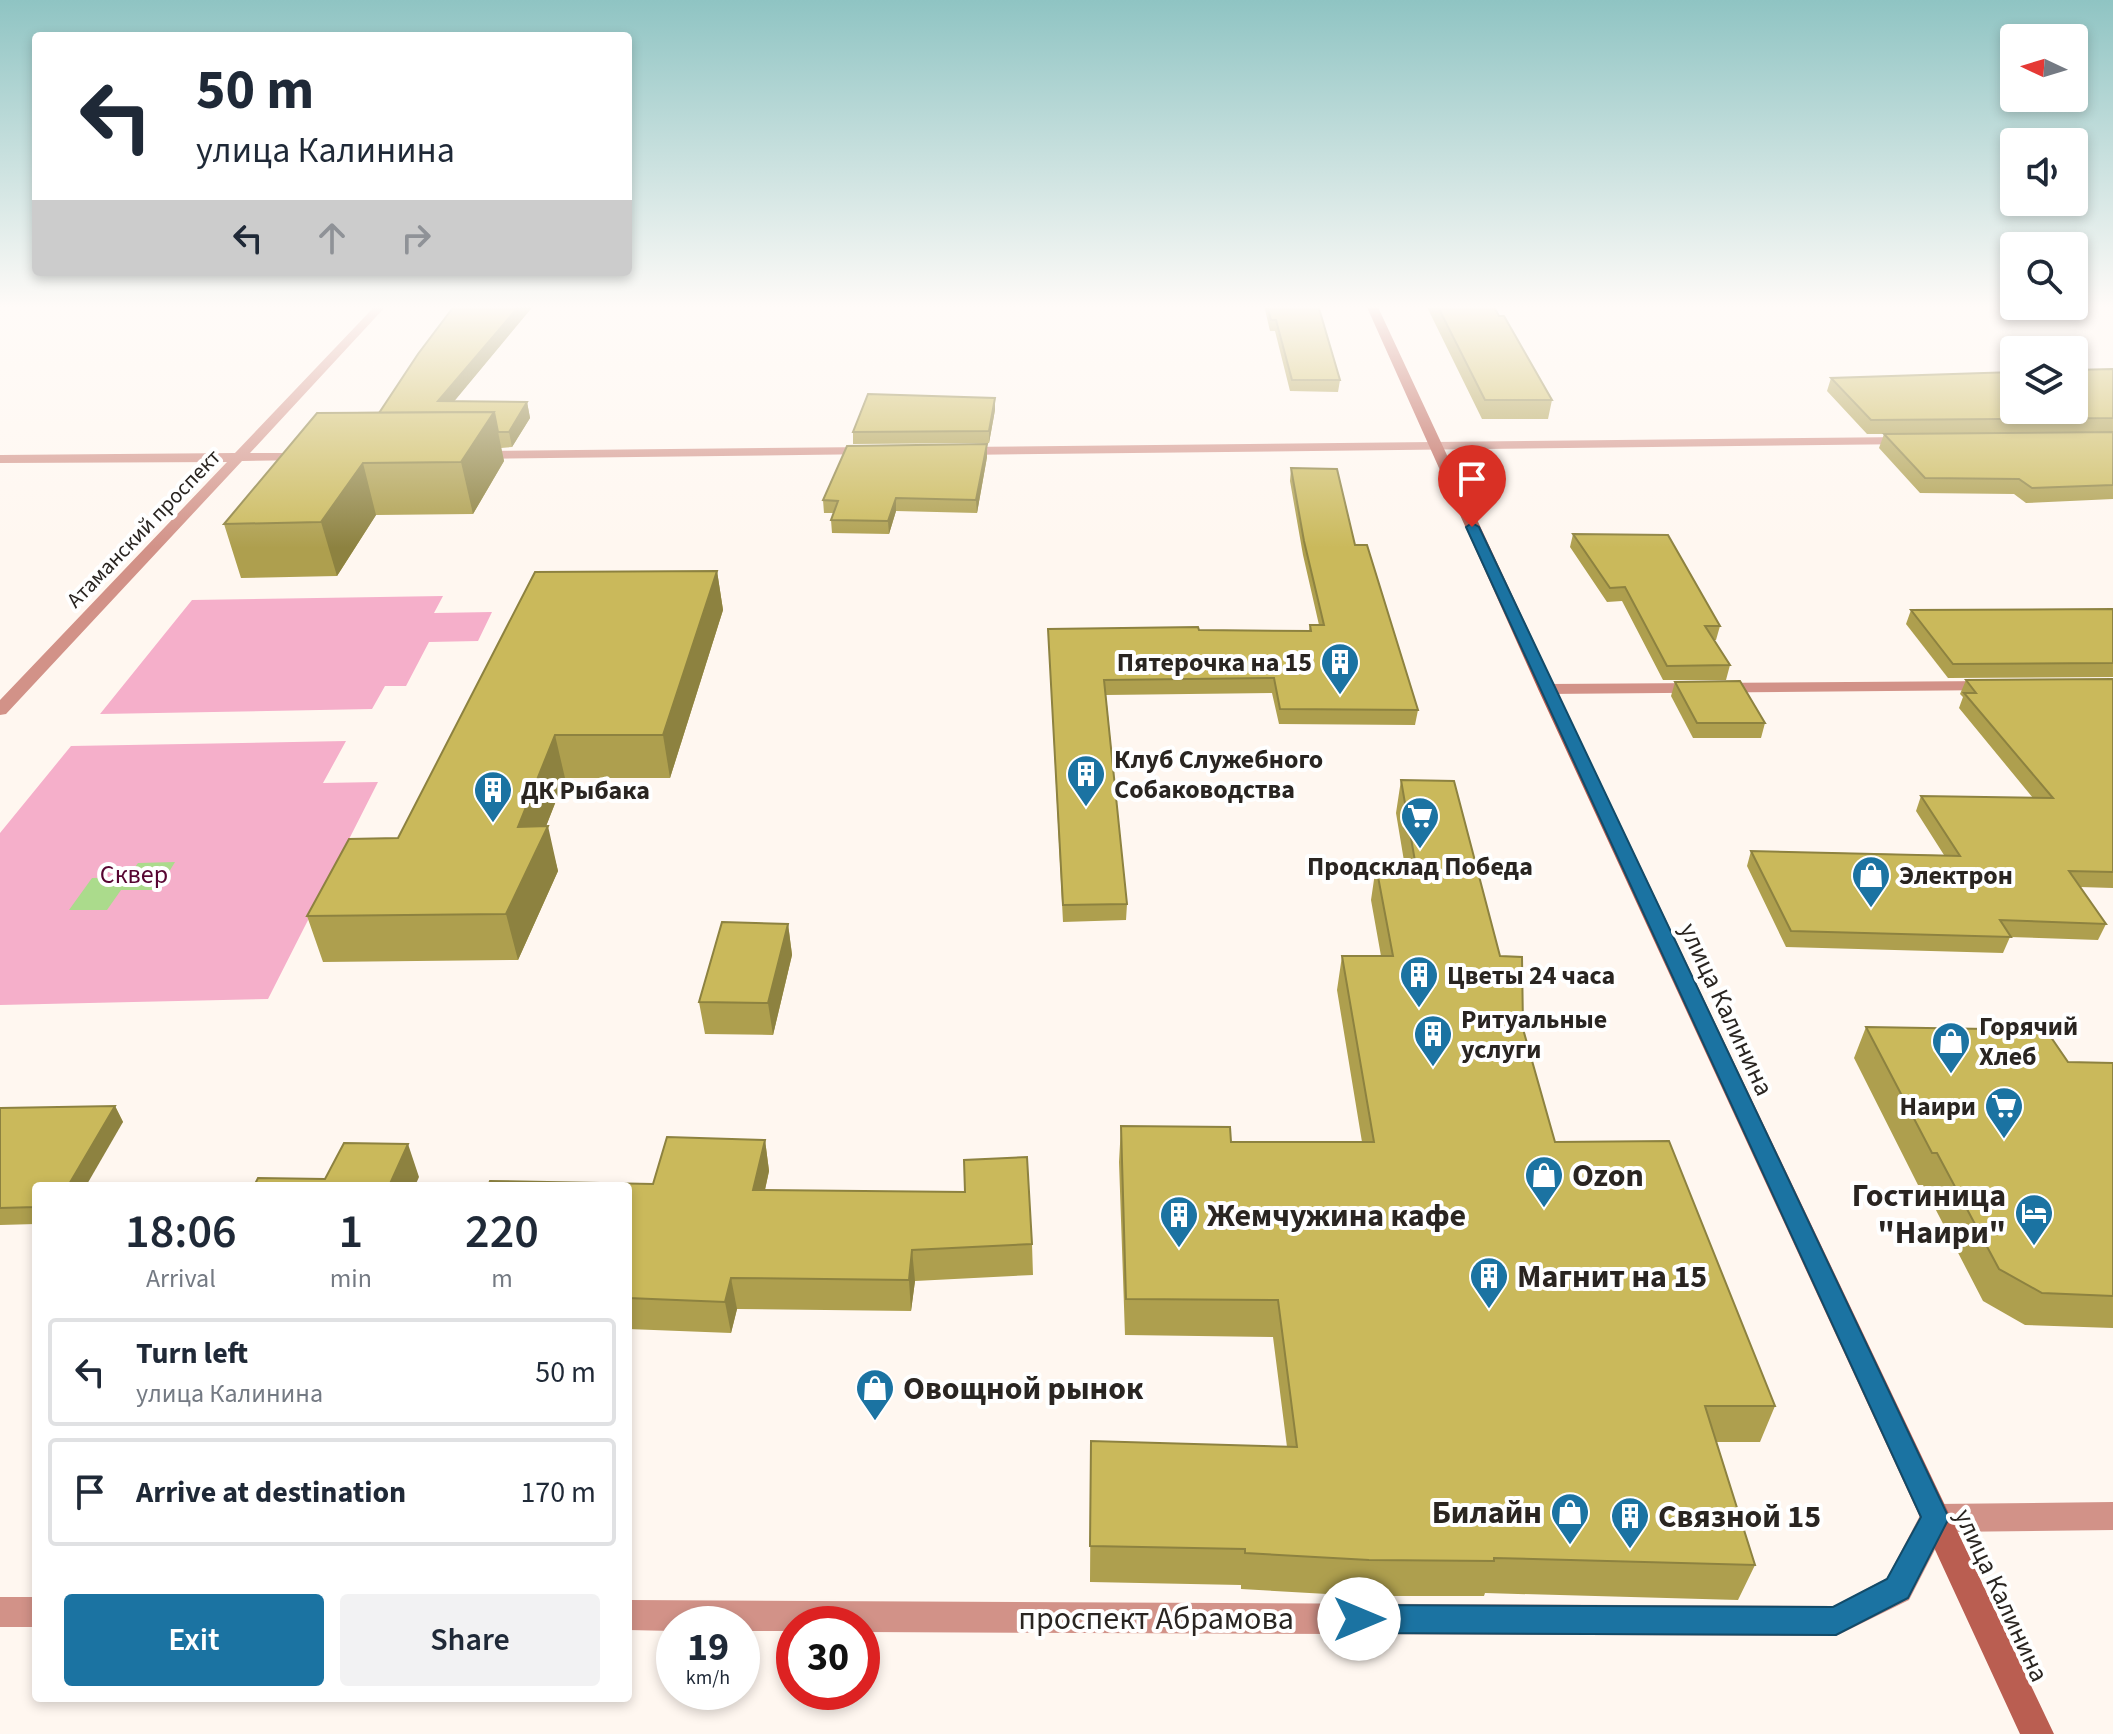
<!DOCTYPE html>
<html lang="en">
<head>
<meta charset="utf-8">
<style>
	:root { --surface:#fff; --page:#f2f2f3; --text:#1f2937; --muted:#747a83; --line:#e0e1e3; --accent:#1b73a2 }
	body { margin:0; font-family:"Source Sans 3",sans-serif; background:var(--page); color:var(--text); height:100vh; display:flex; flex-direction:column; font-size:30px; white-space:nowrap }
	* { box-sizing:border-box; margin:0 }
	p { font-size:26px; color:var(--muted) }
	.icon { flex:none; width:44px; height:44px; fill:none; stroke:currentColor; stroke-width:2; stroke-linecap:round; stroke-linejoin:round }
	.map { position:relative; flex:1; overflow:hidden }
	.drawer { position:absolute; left:32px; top:1182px; width:600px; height:520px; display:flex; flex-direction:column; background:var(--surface); border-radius:8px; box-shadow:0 4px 12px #0003 }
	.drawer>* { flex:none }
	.top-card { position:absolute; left:32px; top:32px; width:600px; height:244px; border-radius:8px; box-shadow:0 4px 12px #0003; background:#fff; color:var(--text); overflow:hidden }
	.needle { width:52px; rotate:274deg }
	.fabs { position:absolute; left:2000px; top:24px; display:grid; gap:16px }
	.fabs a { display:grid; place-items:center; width:88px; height:88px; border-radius:8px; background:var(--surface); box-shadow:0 4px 12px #0003; font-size:40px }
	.speed { position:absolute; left:656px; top:1606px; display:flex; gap:16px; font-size:40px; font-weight:700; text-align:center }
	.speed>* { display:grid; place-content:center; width:104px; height:104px; border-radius:50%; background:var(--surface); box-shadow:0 4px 12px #0003; line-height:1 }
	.speed small { font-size:20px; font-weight:400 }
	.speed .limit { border:12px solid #d22; background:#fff; color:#111 }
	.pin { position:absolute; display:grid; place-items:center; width:68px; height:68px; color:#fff; margin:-82px -34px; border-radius:50% 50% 50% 0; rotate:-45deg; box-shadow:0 0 8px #0007 }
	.pin .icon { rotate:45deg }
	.me { position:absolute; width:88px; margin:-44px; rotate:90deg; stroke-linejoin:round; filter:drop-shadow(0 0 6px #0008) }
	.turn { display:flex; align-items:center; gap:28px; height:168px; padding:0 32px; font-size:36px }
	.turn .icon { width:104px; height:104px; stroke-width:2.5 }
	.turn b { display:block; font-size:56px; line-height:68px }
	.lanes { display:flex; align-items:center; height:76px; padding:0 32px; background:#0003; justify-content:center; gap:40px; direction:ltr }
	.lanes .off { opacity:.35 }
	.eta { display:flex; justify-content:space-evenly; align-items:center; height:136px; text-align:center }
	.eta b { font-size:48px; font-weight:600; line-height:56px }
	.button { display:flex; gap:16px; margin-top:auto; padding:16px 32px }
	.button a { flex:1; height:92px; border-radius:8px; background:var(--accent); color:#fff; font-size:32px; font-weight:600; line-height:92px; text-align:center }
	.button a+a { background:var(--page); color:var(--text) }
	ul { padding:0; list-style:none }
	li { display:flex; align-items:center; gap:24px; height:108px; margin:0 16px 12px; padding:0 16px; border:4px solid var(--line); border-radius:8px }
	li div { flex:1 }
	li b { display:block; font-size:30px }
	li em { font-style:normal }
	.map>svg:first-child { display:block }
	.green { fill:#f5afca }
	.water { fill:#abdb8c }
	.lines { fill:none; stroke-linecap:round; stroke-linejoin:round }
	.service { fill:#d29288; fill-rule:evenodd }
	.minor { fill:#d29288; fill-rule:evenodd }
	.secondary { fill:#ba5e51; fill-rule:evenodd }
	.wall { fill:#ae9f4e }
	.shaded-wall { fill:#8d8240 }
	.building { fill:#cab95b; stroke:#8d8240; stroke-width:2 }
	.route { fill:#1b73a2; stroke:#124b69; stroke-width:2 }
	.labels { text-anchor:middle; stroke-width:8; stroke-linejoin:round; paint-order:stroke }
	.far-street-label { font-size:22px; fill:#2a2521; stroke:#fff }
	.poi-label { font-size:26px; font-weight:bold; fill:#2a2521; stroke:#fff; text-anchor:start }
	.park-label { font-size:26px; fill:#570531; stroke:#fff }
	.street-label { font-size:26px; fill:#2a2521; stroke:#fff }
	.near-poi-label { font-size:32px; font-weight:bold; fill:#2a2521; stroke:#fff; text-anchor:start }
	.near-street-label { font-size:32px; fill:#2a2521; stroke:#fff }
</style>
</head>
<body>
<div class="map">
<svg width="2113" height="1734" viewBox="0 0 2113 1734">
	<rect width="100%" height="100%" fill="#fff7f0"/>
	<g class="green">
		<polygon points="443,596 434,613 492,612 478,641 429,642 406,686 385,686 372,709 100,714 192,600"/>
		<polygon points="346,741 323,783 378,782 268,999 0,1005 0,833 71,746"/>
	</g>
	<polygon class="water" points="175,862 158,890 121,890 107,910 69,910 92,878 128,877 138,863"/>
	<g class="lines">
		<polygon class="service" points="1991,681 1997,682 2000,686 1997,690 1547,694 1538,689 1547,684"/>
		<g class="minor">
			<polygon points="376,305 387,305 250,453 304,453 309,454 309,460 242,461 6,714 0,715 0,700 227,462 0,463 0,455 235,453"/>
			<polygon points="1908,437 1913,438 1913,444 960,455 953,451 960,447"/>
			<polygon points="872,447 877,448 877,454 476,459 469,455 476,451"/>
			<polygon points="2113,1502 2113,1530 1944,1532 1909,1600 1836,1636 862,1632 862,1624 794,1624 794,1631 742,1631 742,1624 674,1624 674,1631 628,1630 628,1600 1834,1606 1887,1578 1924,1508 1935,1504"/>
			<rect x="0" y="1597" width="36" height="30"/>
		</g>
		<polygon class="secondary" points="1366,305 1377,305 1556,689 2054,1734 2020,1734 1538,689"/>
	</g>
	<g class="wall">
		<polygon points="455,305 534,305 454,401 527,402 530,418 512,447 501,448 504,461 473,514 376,515 337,576 241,578 224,524 379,413"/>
		<polygon points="1264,305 1318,305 1340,380 1338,392 1290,391 1275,331 1270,331"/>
		<polygon points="1426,305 1493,305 1499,316 1552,400 1548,419 1482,419"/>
		<polygon points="2113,369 2113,499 2026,503 2014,494 1920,493 1879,448 1884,434 1867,434 1827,391 1831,378"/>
		<polygon points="995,410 989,443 853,444 853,432"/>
		<polygon points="987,444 987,457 977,513 896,511 889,534 832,533 831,520 834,513 824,513 823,500"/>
		<polygon points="1291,468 1355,545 1418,710 1415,725 1279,724 1272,693 1106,695 1127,904 1126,920 1063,922 1048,629 1309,631 1310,625 1319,625 1303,555 1290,481"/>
		<polygon points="1573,534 1720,626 1716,640 1714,640 1730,665 1726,680 1663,680 1622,601 1607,602 1570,547"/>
		<polygon points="717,571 723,610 670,778 565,778 546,826 558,871 518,960 323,962 307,916 398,838"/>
		<polygon points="2113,609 2113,677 1948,678 1906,624 1911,610"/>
		<polygon points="2113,679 2113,888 2080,887 2106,924 2098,940 2010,937 2003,953 1786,947 1747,866 1751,851 1944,855 1916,811 1921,796 2033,798 1959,708 1963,697 1960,694 1966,680"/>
		<polygon points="1675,682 1765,723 1761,738 1693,738 1671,696"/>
		<polygon points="1401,780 1500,956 1555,1142 1775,1406 1760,1442 1716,1442 1755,1565 1738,1600 1485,1593 1484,1596 1362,1596 1241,1589 1241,1585 1090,1582 1091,1441 1287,1447 1273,1337 1125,1335 1119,1162 1121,1126 1231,1142 1362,1142 1337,990 1342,956 1381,956 1371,900 1376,866 1405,867 1396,813"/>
		<polygon points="788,924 792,955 773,1035 705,1034 699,1002"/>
		<polygon points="1866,1027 2068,1062 2113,1063 2113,1328 2025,1325 1983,1301 1923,1185 1918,1185 1854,1058"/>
		<polygon points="115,1106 123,1122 36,1186 36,1224 0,1225 0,1108"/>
		<polygon points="765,1140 769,1171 765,1190 1032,1244 1033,1275 915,1281 911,1311 737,1309 731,1333 628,1329 628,1186 653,1184"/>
	</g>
	<g class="shaded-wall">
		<polygon points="520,305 534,305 442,416 438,401"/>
		<polygon points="995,398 995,410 989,443 989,431"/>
		<polygon points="527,402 530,418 512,447 509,432"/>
		<polygon points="494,412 504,461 473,514 461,462"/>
		<polygon points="987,444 987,457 977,513 976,500"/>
		<polygon points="363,463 376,515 337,576 321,522"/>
		<polygon points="896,498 896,511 889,534 888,521"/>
		<polygon points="717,571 723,610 670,778 663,735"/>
		<polygon points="555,735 565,778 534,857 548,826 558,871 518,960 506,914 518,827"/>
		<polygon points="788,924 792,955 773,1035 768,1003"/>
		<polygon points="115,1106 123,1122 86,1186 68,1186"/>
		<polygon points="765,1140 769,1171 758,1221 753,1190"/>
		<polygon points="408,1144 419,1177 415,1186 389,1186"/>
		<polygon points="912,1250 915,1281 911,1311 909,1280"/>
		<polygon points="731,1278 737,1309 731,1333 725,1302"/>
	</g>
	<g class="building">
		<polygon points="455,305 520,305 438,401 527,402 509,432 498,432 494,412 354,413 379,413 418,354"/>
		<polygon points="1267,305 1318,305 1340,380 1292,380 1276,320 1271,320"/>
		<polygon points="1437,305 1493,305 1499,316 1504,316 1552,400 1485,400"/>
		<polygon points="2113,369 2113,418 1871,420 1831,378 2014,372 2014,410 2074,410 2074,370"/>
		<polygon points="868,394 995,398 989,431 853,432"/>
		<polygon points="494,412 461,462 363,463 321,522 224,524 317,413"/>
		<polygon points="2113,432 2113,485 2032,488 2019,479 1925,478 1884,434"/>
		<polygon points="987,444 976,500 896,498 888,521 831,520 838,501 823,500 847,446"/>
		<polygon points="1291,468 1337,469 1355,545 1367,545 1418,710 1280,709 1274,678 1104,680 1127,904 1063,905 1048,629 1198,627 1199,630 1311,631 1310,625 1324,625 1304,541"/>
		<polygon points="1573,534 1668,535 1720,626 1705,626 1730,665 1667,666 1625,587 1610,588"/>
		<polygon points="717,571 663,735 555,735 518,827 548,826 506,914 307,916 349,839 398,838 535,572"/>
		<polygon points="2113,609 2113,663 1953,664 1911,610"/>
		<polygon points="2113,679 2113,872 2069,871 2106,924 2000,920 2011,937 1791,931 1751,851 1960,856 1921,796 2053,798 1964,693 1976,693 1966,680"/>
		<polygon points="1740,681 1765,723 1697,723 1675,682"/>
		<polygon points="1401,780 1454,781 1500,956 1522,957 1523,1029 1555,1142 1669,1141 1775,1406 1705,1406 1755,1565 1494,1558 1494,1561 1369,1560 1245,1553 1245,1549 1090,1546 1091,1441 1297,1447 1278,1300 1126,1299 1121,1126 1230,1127 1231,1142 1374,1142 1342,956 1393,956 1376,866 1416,867"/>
		<polygon points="722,922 788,924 768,1003 699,1002"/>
		<polygon points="1866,1027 2046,1030 2068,1062 2113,1063 2113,1296 2042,1293 1999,1269 1937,1153 1932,1153"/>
		<polygon points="115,1106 68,1186 36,1186 36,1207 0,1208 0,1108"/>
		<polygon points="667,1137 765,1140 753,1190 965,1192 964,1160 1027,1157 1032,1244 912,1250 909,1280 731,1278 725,1302 628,1298 628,1186 488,1186 490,1181 653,1184"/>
		<polygon points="344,1143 408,1144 389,1186 254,1186 258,1178 325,1179"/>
	</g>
	<linearGradient id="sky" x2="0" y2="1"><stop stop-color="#8fc4c3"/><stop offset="0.56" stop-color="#fffbf8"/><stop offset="1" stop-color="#fffbf8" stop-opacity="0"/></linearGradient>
	<rect width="2113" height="548" fill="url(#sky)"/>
	<polygon class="route" points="1472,523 1479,527 1949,1518 1908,1598 1836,1635 1359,1633 1349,1629 1344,1619 1349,1609 1359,1605 1833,1607 1887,1579 1921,1517 1466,527"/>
	<defs>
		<symbol id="building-pin" viewBox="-11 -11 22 30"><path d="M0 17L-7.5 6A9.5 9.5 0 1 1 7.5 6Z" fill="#1b73a2" stroke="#fff"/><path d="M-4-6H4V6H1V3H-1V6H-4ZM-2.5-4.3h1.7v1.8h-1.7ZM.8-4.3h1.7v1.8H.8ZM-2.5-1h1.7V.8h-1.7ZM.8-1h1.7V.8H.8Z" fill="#fff"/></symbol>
		<symbol id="supermarket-pin" viewBox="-11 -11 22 30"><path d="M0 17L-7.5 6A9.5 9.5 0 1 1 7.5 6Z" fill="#1b73a2" stroke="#fff"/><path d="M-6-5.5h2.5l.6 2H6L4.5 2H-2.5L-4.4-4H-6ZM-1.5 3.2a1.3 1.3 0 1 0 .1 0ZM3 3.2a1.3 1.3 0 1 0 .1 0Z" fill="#fff"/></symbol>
		<symbol id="shop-pin" viewBox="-11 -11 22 30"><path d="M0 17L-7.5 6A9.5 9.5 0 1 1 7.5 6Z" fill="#1b73a2" stroke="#fff"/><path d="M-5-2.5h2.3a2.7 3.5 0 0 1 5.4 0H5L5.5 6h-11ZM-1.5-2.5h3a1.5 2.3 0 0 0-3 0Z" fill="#fff"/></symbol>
		<symbol id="hotel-pin" viewBox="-11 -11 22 30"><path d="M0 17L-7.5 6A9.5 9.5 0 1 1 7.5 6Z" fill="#1b73a2" stroke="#fff"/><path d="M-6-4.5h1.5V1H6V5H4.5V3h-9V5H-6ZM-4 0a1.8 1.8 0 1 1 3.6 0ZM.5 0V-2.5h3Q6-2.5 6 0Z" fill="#fff"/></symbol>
	</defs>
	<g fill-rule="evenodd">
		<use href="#building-pin" x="1318" y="640" width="44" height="60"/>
		<use href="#building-pin" x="1064" y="752" width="44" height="60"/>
		<use href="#building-pin" x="471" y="768" width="44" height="60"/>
		<use href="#supermarket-pin" x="1398" y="794" width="44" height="60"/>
		<use href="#shop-pin" x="1849" y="853" width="44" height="60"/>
		<use href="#building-pin" x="1397" y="953" width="44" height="60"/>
		<use href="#building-pin" x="1411" y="1012" width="44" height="60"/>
		<use href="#shop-pin" x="1929" y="1019" width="44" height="60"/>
		<use href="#supermarket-pin" x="1982" y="1084" width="44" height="60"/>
		<use href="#shop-pin" x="1522" y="1153" width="44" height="60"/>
		<use href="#hotel-pin" x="2012" y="1191" width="44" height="60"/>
		<use href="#building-pin" x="1157" y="1193" width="44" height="60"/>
		<use href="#building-pin" x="1467" y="1254" width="44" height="60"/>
		<use href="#shop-pin" x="853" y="1366" width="44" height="60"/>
		<use href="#shop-pin" x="1548" y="1490" width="44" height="60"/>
		<use href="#building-pin" x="1608" y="1494" width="44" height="60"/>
	</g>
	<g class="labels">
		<g class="far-street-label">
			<text transform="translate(143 528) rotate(-46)" y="8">Атаманский проспект</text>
		</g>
		<g class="poi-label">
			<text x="1312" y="671" text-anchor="end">Пятерочка на 15</text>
			<text x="1114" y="768">Клуб Служебного<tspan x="1114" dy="30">Собаководства</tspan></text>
			<text x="521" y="799">ДК Рыбака</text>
			<text x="1420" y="875" text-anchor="middle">Продсклад Победа</text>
			<text x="1899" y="884">Электрон</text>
			<text x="1447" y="984">Цветы 24 часа</text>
			<text x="1461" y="1028">Ритуальные<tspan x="1461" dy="30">услуги</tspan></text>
			<text x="1979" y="1035">Горячий<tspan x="1979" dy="30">Хлеб</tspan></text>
			<text x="1976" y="1115" text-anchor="end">Наири</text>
		</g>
		<g class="park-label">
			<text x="134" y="883">Сквер</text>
		</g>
		<g class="street-label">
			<text transform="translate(1727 1009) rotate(65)" y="9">улица Калинина</text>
			<text transform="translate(2002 1595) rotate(65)" y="9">улица Калинина</text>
		</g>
		<g class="near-poi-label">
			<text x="1572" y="1186">Ozon</text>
			<text x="2006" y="1206" text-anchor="end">Гостиница<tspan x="2006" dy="37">"Наири"</tspan></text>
			<text x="1207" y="1226">Жемчужина кафе</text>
			<text x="1517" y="1287">Магнит на 15</text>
			<text x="903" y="1399">Овощной рынок</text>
			<text x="1542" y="1523" text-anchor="end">Билайн</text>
			<text x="1658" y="1527">Связной 15</text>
		</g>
		<g class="near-street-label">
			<text x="1156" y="1629">проспект Абрамова</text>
		</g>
	</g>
</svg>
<div class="fabs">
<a><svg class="needle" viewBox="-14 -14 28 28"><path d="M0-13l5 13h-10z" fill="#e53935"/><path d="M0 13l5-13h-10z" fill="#747a83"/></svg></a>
<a><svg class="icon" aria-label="sound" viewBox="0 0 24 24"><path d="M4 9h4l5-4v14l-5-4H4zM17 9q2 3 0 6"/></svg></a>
<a><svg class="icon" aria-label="search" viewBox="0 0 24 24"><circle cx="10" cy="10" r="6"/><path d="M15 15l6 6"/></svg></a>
<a><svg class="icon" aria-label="layers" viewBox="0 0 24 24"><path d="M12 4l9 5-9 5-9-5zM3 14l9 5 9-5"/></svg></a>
</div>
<div class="speed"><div>19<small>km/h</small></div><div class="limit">30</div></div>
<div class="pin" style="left:1472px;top:527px;background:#d93025"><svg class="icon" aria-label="arrive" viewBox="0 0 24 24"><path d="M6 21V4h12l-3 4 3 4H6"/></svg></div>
<svg class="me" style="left:1359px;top:1619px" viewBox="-20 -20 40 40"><circle r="19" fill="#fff"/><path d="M0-13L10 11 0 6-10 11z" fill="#1b73a2"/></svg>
<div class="top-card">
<div class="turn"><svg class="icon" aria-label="left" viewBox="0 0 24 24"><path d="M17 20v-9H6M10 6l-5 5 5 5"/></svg><div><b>50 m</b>улица Калинина</div></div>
<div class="lanes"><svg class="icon" aria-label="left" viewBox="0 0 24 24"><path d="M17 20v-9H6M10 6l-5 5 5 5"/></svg><svg class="icon off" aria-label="ahead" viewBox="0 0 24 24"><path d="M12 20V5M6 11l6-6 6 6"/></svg><svg class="icon off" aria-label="right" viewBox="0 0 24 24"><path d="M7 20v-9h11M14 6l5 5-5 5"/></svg></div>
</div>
<section class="drawer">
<div class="eta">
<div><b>18:06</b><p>Arrival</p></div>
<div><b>1</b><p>min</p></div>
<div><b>220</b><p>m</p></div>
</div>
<ul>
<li><svg class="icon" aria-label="left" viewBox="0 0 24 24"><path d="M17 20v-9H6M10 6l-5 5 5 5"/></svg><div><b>Turn left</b><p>улица Калинина</p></div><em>50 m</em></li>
<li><svg class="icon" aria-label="arrive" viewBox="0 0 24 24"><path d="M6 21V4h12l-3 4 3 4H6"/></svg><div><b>Arrive at destination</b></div><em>170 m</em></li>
</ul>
<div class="button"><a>Exit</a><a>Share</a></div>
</section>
</div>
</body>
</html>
